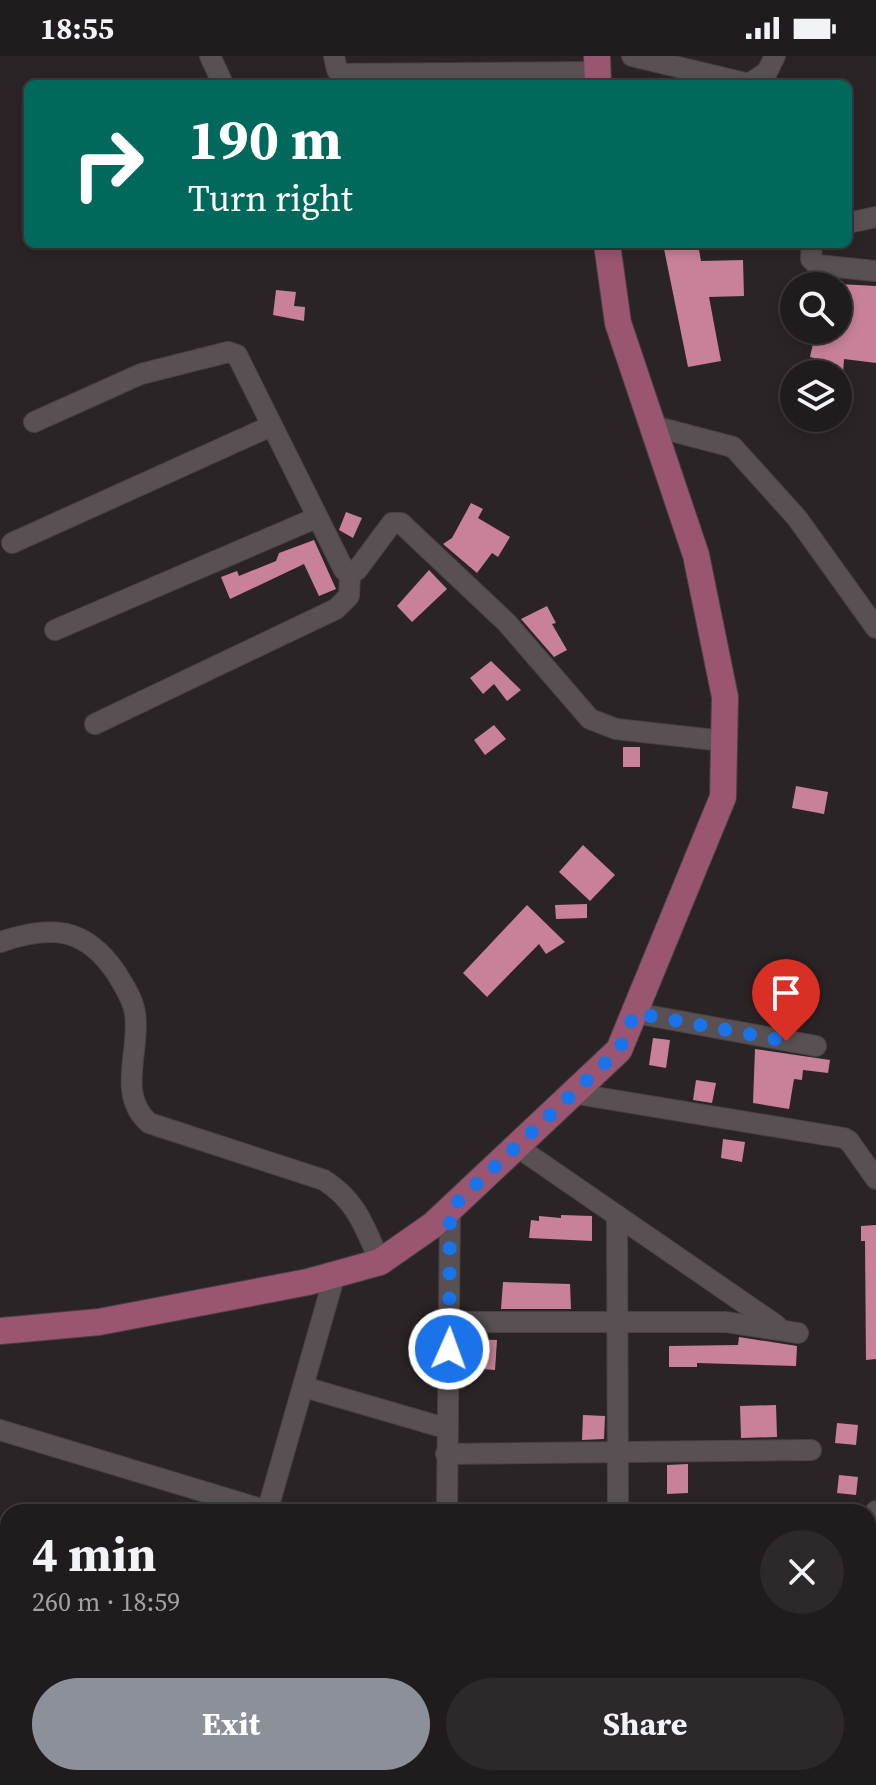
<!DOCTYPE html>
<html lang="en">
<head>
<meta charset="utf-8">
<style>
	:root { --surface:#201b1c; --page:#2d2829; --text:#f1f3f6; --muted:#a2a1a3; --line:#3d393b; --accent:#8c9099 }
	body { margin:0; font-family:"Source Serif 4",serif; background:var(--page); color:var(--text); height:100vh; display:flex; flex-direction:column; font-size:30px; white-space:nowrap }
	* { box-sizing:border-box; margin:0 }
	p { font-size:26px; color:var(--muted) }
	.icon { flex:none; width:44px; height:44px; fill:none; stroke:currentColor; stroke-width:2; stroke-linecap:round; stroke-linejoin:round }
	.map { position:relative; flex:1; overflow:hidden }
	.side { position:absolute; left:0px; top:1448px; width:876px; height:282px; display:flex; flex-direction:column; background:var(--surface); border-radius:24px 24px 0 0; box-shadow:0 4px 12px #0003,0 0 0 2px var(--line) }
	.side>* { flex:none }
	.hud { position:absolute; left:24px; top:24px; width:828px; height:168px; border-radius:12px; box-shadow:0 4px 12px #0003,0 0 0 2px var(--line); background:#00695c; color:#fff; overflow:hidden }
	.buttons { position:absolute; left:780px; top:216px; display:grid; gap:16px }
	.buttons a { display:grid; place-items:center; width:72px; height:72px; border-radius:50%; background:var(--surface); box-shadow:0 4px 12px #0003,0 0 0 2px var(--line); font-size:40px }
	.pin { position:absolute; display:grid; place-items:center; width:68px; height:68px; color:#fff; margin:-82px -34px; border-radius:50% 50% 50% 0; rotate:-45deg; box-shadow:0 0 8px #0007 }
	.pin .icon { rotate:45deg }
	.me { position:absolute; width:88px; margin:-44px; rotate:2deg; stroke-linejoin:round; filter:drop-shadow(0 0 6px #0008) }
	.turn { display:flex; align-items:center; gap:28px; height:168px; padding:0 32px; font-size:36px }
	.turn .icon { width:104px; height:104px; stroke-width:2.5 }
	.turn b { display:block; font-size:56px; line-height:68px }
	.round { display:grid; place-items:center; flex:none; width:84px; height:84px; border-radius:42px; background:var(--page) }
	.headline { display:flex; align-items:center; justify-content:space-between; height:136px; padding:0 32px }
	h1 { font-size:48px; font-weight:700; line-height:60px }
	.cta { display:flex; gap:16px; margin-top:auto; padding:16px 32px }
	.cta a { flex:1; height:92px; border-radius:48px; background:var(--accent); color:#fff; font-size:32px; font-weight:700; line-height:92px; text-align:center }
	.cta a+a { background:var(--page); color:var(--text) }
	.status { display:flex; justify-content:space-between; align-items:center; height:56px; padding:0 40px; background:var(--surface); direction:ltr }
	.status svg { height:22px; fill:currentColor }
	.map>svg:first-child { display:block }
	.building { fill:#c88199 }
	.lines { fill:none; stroke-linecap:round; stroke-linejoin:round }
	.minor-casing { stroke:#494244; stroke-width:22 }
	.major-casing { stroke:#494244; stroke-width:28 }
	.minor { stroke:#585052; stroke-width:20 }
	.major { stroke:#9a5570; stroke-width:26 }
	.route { stroke:#1a73e8; stroke-width:14; stroke-dasharray:0 25.2 }
</style>
</head>
<body>
<div class="status"><b>18:55</b><svg viewBox="0 0 49 12"><path d="M0 12V9h3v3zM5 12V6h3v6zM10 12V3h3v9zM15 12V0h3v12zM26 1h20v11H26zM47 4h2v5h-2z"/></svg></div>
<div class="map">
<svg width="876" height="1729" viewBox="0 0 876 1729">
	<rect width="100%" height="100%" fill="#2b2426"/>
	<g class="building">
		<polygon points="663,188 698,188 701,205 743,204 744,240 709,241 721,305 688,311"/>
		<polygon points="838,228 876,230 876,307 844,303 843,318 812,318 814,302 810,301 816,274 838,274"/>
		<polygon points="276,234 296,236 294,250 305,251 304,265 273,259"/>
		<polygon points="471,447 483,453 478,462 510,481 498,501 492,497 477,517 443,488 452,482"/>
		<polygon points="346,456 362,462 353,482 339,474"/>
		<polygon points="314,484 336,533 319,540 304,508 230,543 221,521 237,515 239,520 276,505 279,497"/>
		<polygon points="429,514 447,533 412,566 397,550"/>
		<polygon points="547,550 556,567 552,568 567,594 554,601 521,563"/>
		<polygon points="491,605 521,634 507,645 494,628 483,638 470,622"/>
		<polygon points="494,669 506,683 485,699 474,684"/>
		<rect x="623" y="691" width="17" height="20"/>
		<polygon points="796,730 828,736 824,758 792,752"/>
		<polygon points="583,789 615,819 590,845 559,816"/>
		<polygon points="587,848 587,862 556,863 555,849"/>
		<polygon points="527,849 565,886 546,898 539,888 487,941 463,917"/>
		<polygon points="653,982 670,984 666,1012 649,1009"/>
		<polygon points="755,993 830,1004 828,1017 803,1014 802,1024 794,1023 789,1053 753,1047"/>
		<polygon points="696,1024 716,1027 712,1047 693,1044"/>
		<polygon points="723,1083 745,1086 742,1106 721,1102"/>
		<polygon points="561,1159 592,1160 592,1185 529,1182 531,1164 539,1165 539,1160 561,1162"/>
		<polygon points="876,1169 876,1303 866,1304 865,1185 861,1185 861,1170"/>
		<polygon points="503,1226 570,1228 571,1253 501,1253"/>
		<polygon points="739,1281 797,1290 796,1310 697,1307 697,1311 669,1311 669,1290 738,1289"/>
		<polygon points="471,1283 497,1284 495,1314 469,1312"/>
		<polygon points="776,1349 777,1381 741,1382 740,1350"/>
		<polygon points="583,1359 605,1360 604,1383 582,1384"/>
		<polygon points="837,1367 858,1369 856,1389 835,1387"/>
		<polygon points="688,1408 688,1437 667,1438 667,1409"/>
		<polygon points="839,1419 858,1421 856,1439 837,1437"/>
	</g>
	<g class="lines">
		<defs>
			<g id="minor">
				<polyline points="210,0 223,28"/>
				<polyline points="334,0 337,14 343,18 598,16"/>
				<polyline points="632,0 749,28 767,16 775,0"/>
				<polyline points="848,167 876,161"/>
				<polyline points="812,188 811,203 817,209 876,215"/>
				<polyline points="34,366 141,318 228,296 237,299 344,514 350,518 357,514 392,467 401,467 507,567 590,663 616,673 724,685"/>
				<polyline points="653,370 733,391 797,462 876,572"/>
				<polyline points="12,487 271,370"/>
				<polyline points="55,574 316,462"/>
				<polyline points="95,668 336,553 349,540 350,518"/>
				<path d="M 0,886 C 51,869 85,870 117,918 C 124,930 133,943 135,957 C 141,994 116,1038 149,1067 L 324,1124 C 357,1145 365,1172 380,1206"/>
				<polyline points="635,957 816,990"/>
				<polyline points="571,1037 844,1082 849,1085 876,1123"/>
				<polyline points="516,1090 776,1269"/>
				<polyline points="617,1161 618,1456"/>
				<polyline points="451,1266 726,1266 798,1277"/>
				<polyline points="304,1331 445,1372"/>
				<polyline points="0,1374 268,1455"/>
				<polyline points="446,1398 811,1394"/>
				<polyline points="267,1456 335,1218"/>
				<polyline points="447,1456 450,1153"/>
				<polyline points="868,1470 876,1455"/>
				<polyline points="0,1474 8,1476"/>
				<polyline points="0,1622 8,1615"/>
				<polyline points="184,1729 186,1722"/>
				<polyline points="447,1729 447,1722"/>
			</g>
			<g id="major">
				<polyline points="597,0 598,28"/>
				<polyline points="0,1275 99,1266 308,1226 380,1206 433,1169 619,994 723,741 725,641 696,499 618,267 607,188"/>
			</g>
		</defs>
		<use href="#minor" class="minor-casing"/>
		<use href="#major" class="major-casing"/>
		<use href="#minor" class="minor"/>
		<use href="#major" class="major"/>
	</g>
	<g class="lines">
		<polyline class="route" points="449,1293 450,1153 619,994 635,957 786,985"/>
	</g>
</svg>
<div class="buttons">
<a><svg class="icon" aria-label="search" viewBox="0 0 24 24"><circle cx="10" cy="10" r="6"/><path d="M15 15l6 6"/></svg></a>
<a><svg class="icon" aria-label="layers" viewBox="0 0 24 24"><path d="M12 4l9 5-9 5-9-5zM3 14l9 5 9-5"/></svg></a>
</div>
<div class="pin" style="left:786px;top:985px;background:#d93025"><svg class="icon" aria-label="arrive" viewBox="0 0 24 24"><path d="M6 21V4h12l-3 4 3 4H6"/></svg></div>
<svg class="me" style="left:449px;top:1293px" viewBox="-20 -20 40 40"><circle r="17" fill="#1a73e8" stroke="#fff" stroke-width="3"/><path d="M0-11L8 9 0 5-8 9z" fill="#fff"/></svg>
<div class="hud">
<div class="turn"><svg class="icon" aria-label="right" viewBox="0 0 24 24"><path d="M7 20v-9h11M14 6l5 5-5 5"/></svg><div><b>190 m</b>Turn right</div></div>
</div>
<section class="side">
<div class="headline"><div><h1>4 min</h1><p>260 m · 18:59</p></div><a class="round"><svg class="icon" aria-label="close" viewBox="0 0 24 24"><path d="M6 6l12 12M18 6L6 18"/></svg></a></div>
<div class="cta"><a>Exit</a><a>Share</a></div>
</section>
</div>
</body>
</html>
